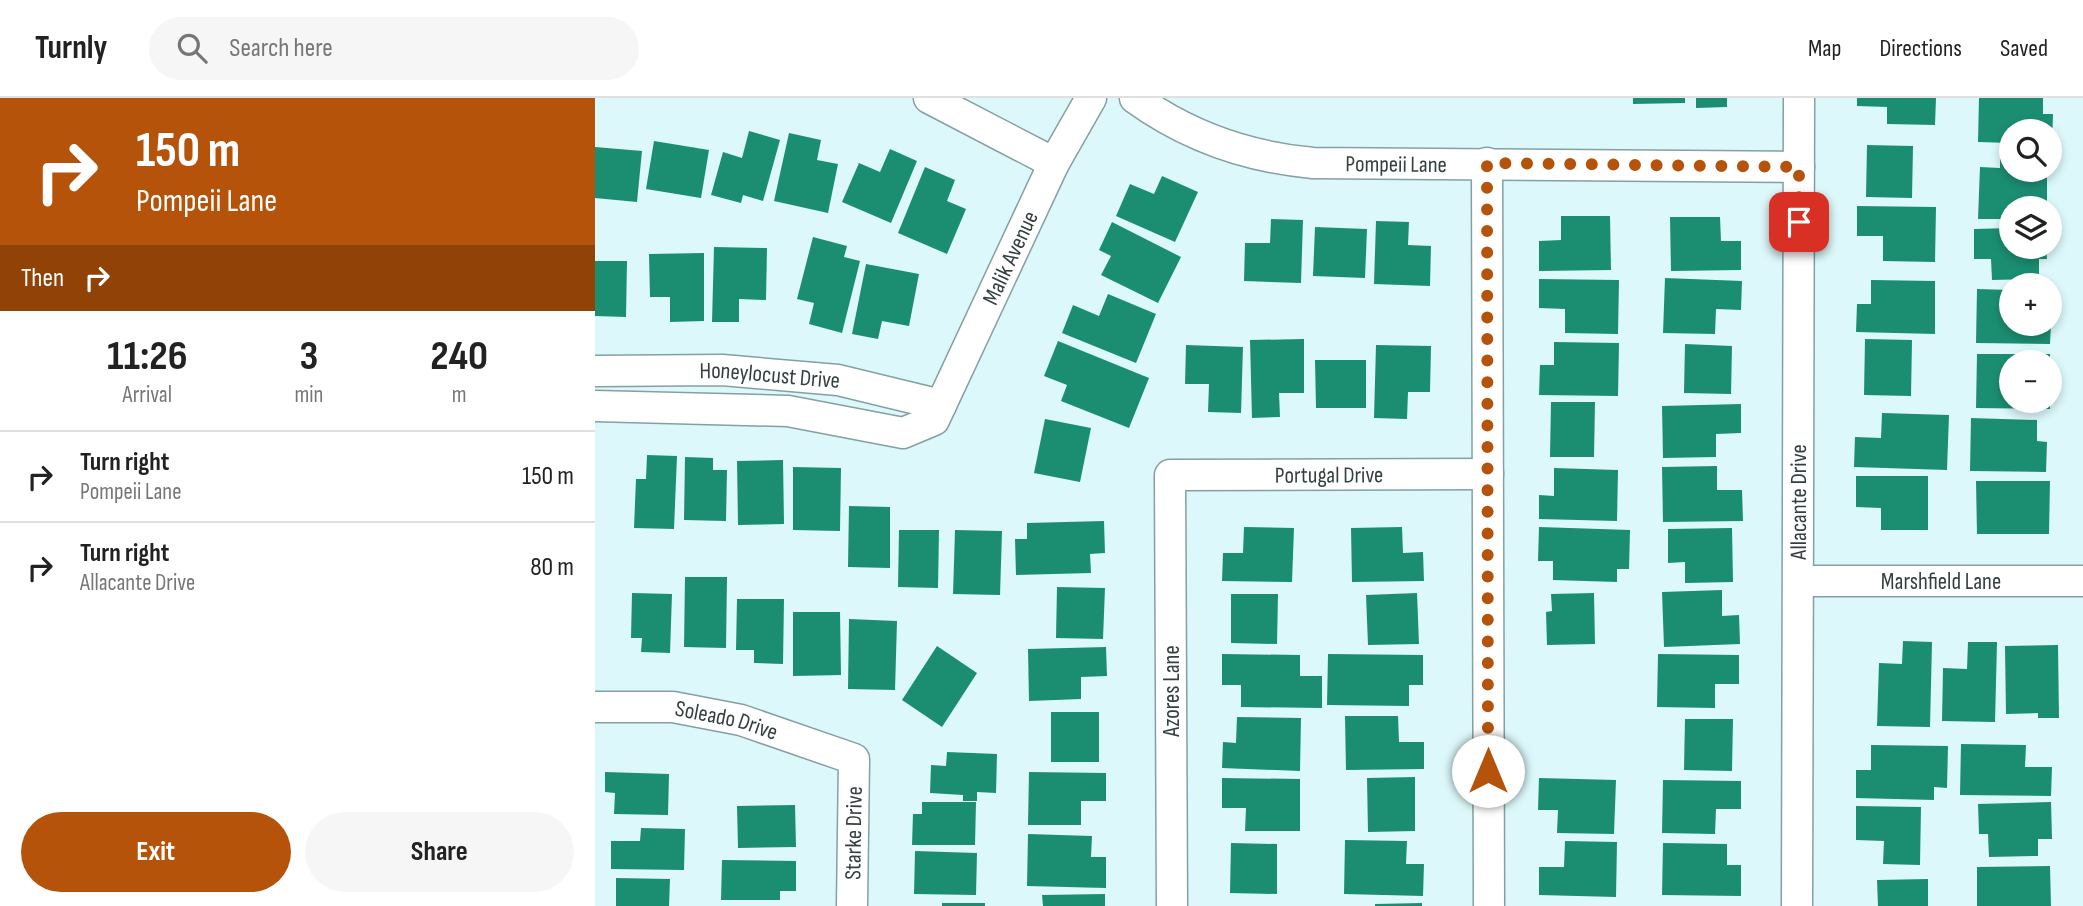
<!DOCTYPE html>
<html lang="en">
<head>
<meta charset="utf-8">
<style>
	:root { --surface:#fff; --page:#f6f6f6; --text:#222; --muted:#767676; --line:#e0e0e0; --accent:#b45309 }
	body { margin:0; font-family:"Sofia Sans Condensed",sans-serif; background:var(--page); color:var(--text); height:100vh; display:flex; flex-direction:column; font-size:26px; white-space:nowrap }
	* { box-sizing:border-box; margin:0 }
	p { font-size:23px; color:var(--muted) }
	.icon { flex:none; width:38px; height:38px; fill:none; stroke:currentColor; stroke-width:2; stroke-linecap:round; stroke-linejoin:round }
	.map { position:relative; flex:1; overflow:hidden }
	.side { display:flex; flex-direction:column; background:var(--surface); width:595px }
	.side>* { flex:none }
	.banner { background:#b45309; color:#fff; overflow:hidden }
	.buttons { position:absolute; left:1404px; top:21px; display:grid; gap:14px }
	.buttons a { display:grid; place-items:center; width:63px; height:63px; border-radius:50%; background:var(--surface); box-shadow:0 4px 10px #0003; font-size:35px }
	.pin { position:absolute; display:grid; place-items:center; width:60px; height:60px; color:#fff; margin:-30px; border-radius:14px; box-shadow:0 4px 10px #0006 }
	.me { position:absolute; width:77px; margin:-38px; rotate:0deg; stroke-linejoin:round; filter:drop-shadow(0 0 5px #0008) }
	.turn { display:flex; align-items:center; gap:24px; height:147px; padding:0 21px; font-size:32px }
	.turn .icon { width:91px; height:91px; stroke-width:2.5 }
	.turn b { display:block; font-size:49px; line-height:60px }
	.then { display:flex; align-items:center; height:66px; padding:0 21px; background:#0003; gap:14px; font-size:26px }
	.eta { display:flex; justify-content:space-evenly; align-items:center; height:119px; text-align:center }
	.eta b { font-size:42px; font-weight:700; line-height:49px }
	.primary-button { display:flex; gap:14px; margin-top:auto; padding:14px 21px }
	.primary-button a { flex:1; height:80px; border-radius:42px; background:var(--accent); color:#fff; font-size:28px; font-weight:700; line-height:80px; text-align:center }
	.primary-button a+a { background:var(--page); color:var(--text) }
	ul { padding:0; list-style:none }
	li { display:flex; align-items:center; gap:21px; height:91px; padding:0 21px; border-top:2px solid var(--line) }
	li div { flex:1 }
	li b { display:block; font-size:26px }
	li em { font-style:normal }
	header { display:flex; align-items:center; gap:42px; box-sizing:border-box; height:98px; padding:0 35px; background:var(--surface); border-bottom:2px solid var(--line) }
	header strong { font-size:33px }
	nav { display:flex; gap:38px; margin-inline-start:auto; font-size:24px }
	.search { width:490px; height:63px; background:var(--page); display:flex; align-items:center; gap:18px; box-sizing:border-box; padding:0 24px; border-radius:38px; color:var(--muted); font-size:26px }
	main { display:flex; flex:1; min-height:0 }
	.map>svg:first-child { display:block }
	.building { fill:#1b8e72 }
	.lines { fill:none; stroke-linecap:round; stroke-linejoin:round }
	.minor-casing { stroke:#869fa2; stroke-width:33 }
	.minor { stroke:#fff; stroke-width:30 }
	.route { stroke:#b45309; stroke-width:12; stroke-dasharray:0 21.6 }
	.labels { text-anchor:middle; stroke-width:7; stroke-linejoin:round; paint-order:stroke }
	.street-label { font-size:23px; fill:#343f40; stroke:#fff }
</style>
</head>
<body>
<header>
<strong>Turnly</strong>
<div class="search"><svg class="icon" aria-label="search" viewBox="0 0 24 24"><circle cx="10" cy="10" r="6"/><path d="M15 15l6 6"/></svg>Search here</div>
<nav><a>Map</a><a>Directions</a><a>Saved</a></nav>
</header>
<main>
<section class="side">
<div class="banner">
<div class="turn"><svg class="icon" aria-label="right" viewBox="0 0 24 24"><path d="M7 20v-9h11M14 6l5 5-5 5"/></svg><div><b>150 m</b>Pompeii Lane</div></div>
<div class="then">Then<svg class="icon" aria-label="right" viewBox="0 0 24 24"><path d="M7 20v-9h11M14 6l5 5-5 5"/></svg></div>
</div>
<div class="eta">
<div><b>11:26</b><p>Arrival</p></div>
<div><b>3</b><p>min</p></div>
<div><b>240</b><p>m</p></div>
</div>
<ul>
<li><svg class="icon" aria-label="right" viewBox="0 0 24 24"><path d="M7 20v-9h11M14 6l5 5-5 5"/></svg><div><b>Turn right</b><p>Pompeii Lane</p></div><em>150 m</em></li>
<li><svg class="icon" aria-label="right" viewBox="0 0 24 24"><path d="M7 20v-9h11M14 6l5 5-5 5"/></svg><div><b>Turn right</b><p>Allacante Drive</p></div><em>80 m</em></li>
</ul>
<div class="primary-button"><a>Exit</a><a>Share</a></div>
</section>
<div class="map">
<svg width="1488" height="808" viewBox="0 0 1488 808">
	<rect width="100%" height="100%" fill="#dcf8fa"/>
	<g class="building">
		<polygon points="1038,0 1090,0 1090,5 1038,6"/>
		<polygon points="1101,0 1132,0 1132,9 1101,10"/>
		<polygon points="1262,0 1341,0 1340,27 1292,26 1292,9 1262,8"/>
		<polygon points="1384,0 1448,0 1448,16 1458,16 1457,46 1454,46 1454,33 1416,33 1416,45 1383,44"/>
		<polygon points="154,33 185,42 168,103 148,97 146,105 116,97 128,54 147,60"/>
		<polygon points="194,35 226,42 222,62 243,66 233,115 179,103"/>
		<polygon points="59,43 114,52 106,100 51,91"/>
		<polygon points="1272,47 1318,48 1317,100 1271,99"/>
		<polygon points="0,49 47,53 42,104 0,100"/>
		<polygon points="295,51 322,63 296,125 247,104 264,65 285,74"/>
		<polygon points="1405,51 1416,52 1416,72 1452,72 1452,110 1416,110 1416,121 1383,121 1385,69 1405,70"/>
		<polygon points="330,69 360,82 352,103 371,111 352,156 303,135"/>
		<polygon points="567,78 603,94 580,144 521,118 535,86 559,96"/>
		<polygon points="1262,108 1341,109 1340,164 1288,163 1288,138 1262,138"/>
		<polygon points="966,118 1015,118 1016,172 944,173 944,143 966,142"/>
		<polygon points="1075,119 1125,119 1126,143 1146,143 1146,172 1076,173"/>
		<polygon points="676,121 708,122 706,185 649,183 650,145 675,145"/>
		<polygon points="781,123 814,124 813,147 836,148 835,188 779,186"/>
		<polygon points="517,124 586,159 563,205 506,177 516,158 504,152"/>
		<polygon points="720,129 772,131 770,180 718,178"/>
		<polygon points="1416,130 1416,149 1451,149 1452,161 1444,161 1444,181 1397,182 1396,161 1379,161 1379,131"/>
		<polygon points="218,139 252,148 249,159 265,163 247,235 214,226 219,205 202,201"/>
		<polygon points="119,149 172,150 171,202 144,201 144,224 117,224"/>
		<polygon points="109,155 109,223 75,224 75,199 55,199 54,156"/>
		<polygon points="0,163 32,163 31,219 0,218"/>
		<polygon points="271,166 324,176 314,228 287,223 283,241 257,236"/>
		<polygon points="1070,180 1147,183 1146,212 1121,211 1120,236 1068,235"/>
		<polygon points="944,181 1024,182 1023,236 970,235 970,211 944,210"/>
		<polygon points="1276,182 1340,183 1340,236 1261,234 1262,206 1276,206"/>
		<polygon points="1382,191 1416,192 1416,226 1456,226 1455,246 1381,245"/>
		<polygon points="513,196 561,216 541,265 467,235 478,207 504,218"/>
		<polygon points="709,241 709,295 684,295 685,319 657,320 655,242"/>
		<polygon points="1270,241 1317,242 1316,298 1269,297"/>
		<polygon points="463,243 554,280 534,330 466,303 472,287 449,278"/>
		<polygon points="959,244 1024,245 1023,298 944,297 945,267 959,267"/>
		<polygon points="1090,246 1137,248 1136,296 1089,295"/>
		<polygon points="591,247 648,249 646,315 613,314 614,286 590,286"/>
		<polygon points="781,247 836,248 835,294 813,294 812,321 779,320"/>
		<polygon points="1382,256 1455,256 1455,264 1416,264 1416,303 1455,303 1455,311 1381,310"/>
		<polygon points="720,262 771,262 771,310 721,310"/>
		<polygon points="956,304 1000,304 999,359 955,359"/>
		<polygon points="1146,306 1146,335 1121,336 1121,359 1068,360 1067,308"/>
		<polygon points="1287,315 1354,317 1352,372 1259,369 1260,339 1286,340"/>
		<polygon points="1376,320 1442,322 1442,343 1452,344 1451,374 1375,373"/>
		<polygon points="450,321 496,330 485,384 439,375"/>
		<polygon points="52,357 82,358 79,431 39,430 41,381 51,381"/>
		<polygon points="90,359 118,360 118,372 132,372 131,423 89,422"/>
		<polygon points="188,362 189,426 143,427 142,363"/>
		<polygon points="1122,368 1122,392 1147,392 1148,423 1068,424 1067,369"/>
		<polygon points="198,369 246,370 245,433 198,432"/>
		<polygon points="959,370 1023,372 1022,423 944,421 944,397 959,398"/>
		<polygon points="1261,378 1333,378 1333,432 1286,432 1286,410 1261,409"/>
		<polygon points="1381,383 1455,383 1454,436 1382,436"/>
		<polygon points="254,408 295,409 295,470 253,469"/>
		<polygon points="509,423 510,455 495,456 496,475 421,477 420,441 432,441 432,425"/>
		<polygon points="649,429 699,430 697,484 627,483 628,455 648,455"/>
		<polygon points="807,429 808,455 828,454 829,483 757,484 756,430"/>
		<polygon points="944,429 1035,432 1034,471 1022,471 1022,484 958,482 958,463 943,463"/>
		<polygon points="1137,430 1138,484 1090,485 1090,464 1073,465 1073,431"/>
		<polygon points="304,432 344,432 343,490 303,489"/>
		<polygon points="360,432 407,433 405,497 358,496"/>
		<polygon points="90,479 132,479 131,550 89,549"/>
		<polygon points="462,489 510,490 508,541 461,540"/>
		<polygon points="1127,492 1127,518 1144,517 1145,546 1069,549 1067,494"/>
		<polygon points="37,495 77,496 75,555 46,554 47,540 36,540"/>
		<polygon points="822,495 824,546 773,547 771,497"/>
		<polygon points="999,495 1000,546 952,547 951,514 957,513 956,496"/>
		<polygon points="636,496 683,496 682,546 636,545"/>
		<polygon points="142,501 189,501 188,566 159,565 159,552 141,552"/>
		<polygon points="198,514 245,514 246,577 198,578"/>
		<polygon points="254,521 302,523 300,592 253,591"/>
		<polygon points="1308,543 1337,544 1335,629 1282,628 1284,565 1307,566"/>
		<polygon points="1373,544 1402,544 1400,624 1347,623 1348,570 1372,571"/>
		<polygon points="1463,547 1464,620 1443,620 1443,615 1411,616 1410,548"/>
		<polygon points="342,548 382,575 347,629 307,602"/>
		<polygon points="511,549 512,578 486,579 486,601 434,603 433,551"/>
		<polygon points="627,556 705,557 705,578 727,578 727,610 646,609 646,587 627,587"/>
		<polygon points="733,556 828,557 828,587 814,587 814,608 732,607"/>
		<polygon points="1063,556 1144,557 1144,586 1120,586 1120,610 1062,609"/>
		<rect x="456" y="614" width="48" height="50"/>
		<polygon points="750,618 803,618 804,644 829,644 829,671 751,672"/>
		<polygon points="642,619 706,620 705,673 627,670 628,644 641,645"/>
		<polygon points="1090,621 1138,621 1137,673 1089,672"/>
		<polygon points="1366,646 1431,647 1430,669 1457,669 1456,698 1365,697"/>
		<polygon points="1276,647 1353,648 1352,690 1339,689 1339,702 1261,700 1261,672 1276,672"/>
		<polygon points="352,654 402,656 401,695 382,694 382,703 368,703 368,697 335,695 336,667 351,668"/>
		<polygon points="10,674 74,676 73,717 19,716 20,695 10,694"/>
		<polygon points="434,674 511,675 511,703 486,703 486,727 433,727"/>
		<polygon points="820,679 820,733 773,734 772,680"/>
		<polygon points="627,680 705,681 705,733 650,733 651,710 627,710"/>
		<polygon points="944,680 1021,682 1019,736 962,735 963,712 943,712"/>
		<polygon points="1068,682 1146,683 1146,711 1121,711 1120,736 1067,735"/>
		<polygon points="327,704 381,704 380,747 317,747 318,716 327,716"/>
		<polygon points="1456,704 1457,741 1443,741 1443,758 1394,759 1393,736 1384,736 1383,706"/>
		<polygon points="200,707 201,749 143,750 142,708"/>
		<polygon points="1261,708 1326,709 1325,767 1288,766 1289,743 1261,742"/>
		<polygon points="46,730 90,731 89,772 16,771 16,743 45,743"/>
		<polygon points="433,736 497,738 496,759 511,759 511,790 432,788"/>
		<polygon points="750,742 812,743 811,766 829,766 828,798 749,796"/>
		<polygon points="970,743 1022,744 1021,799 944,797 944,769 969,769"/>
		<polygon points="636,745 682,746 682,796 635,795"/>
		<polygon points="1068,745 1132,746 1132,767 1146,767 1146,798 1067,797"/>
		<polygon points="320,753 382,755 381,797 319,796"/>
		<polygon points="127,762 201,763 201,793 185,793 185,802 126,802"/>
		<polygon points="1455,768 1456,808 1382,808 1382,769"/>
		<polygon points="21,780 75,781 74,808 21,808"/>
		<polygon points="1333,781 1333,808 1283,808 1282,782"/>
		<polygon points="510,796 510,808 448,808 447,797"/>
		<rect x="347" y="805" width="43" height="3"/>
		<polygon points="827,805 827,808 780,808 780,806"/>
	</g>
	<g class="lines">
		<defs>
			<g id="minor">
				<polyline points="334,0 459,65"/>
				<path id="s1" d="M 540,0 C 594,39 652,59 718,65 L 1204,69"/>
				<polyline points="892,65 894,808"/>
				<path id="s2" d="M 0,273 L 127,272 L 243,282 L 346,307"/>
				<path id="s3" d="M 0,308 L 193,313 L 308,335 L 339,322 L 459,65 L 496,0"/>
				<path id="s4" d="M 1204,483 L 1488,483"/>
				<path id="s5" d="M 0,609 L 78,609 L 146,622 L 259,661 L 257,808"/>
				<path id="s6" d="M 577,808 L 575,377 L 893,376"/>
				<path id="s7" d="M 1202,808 L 1204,0"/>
			</g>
		</defs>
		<use href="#minor" class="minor-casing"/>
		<use href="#minor" class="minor"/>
	</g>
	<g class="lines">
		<polyline class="route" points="893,673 892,65 1204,69 1204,124"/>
	</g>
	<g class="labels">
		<g class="street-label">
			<text dy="8" stroke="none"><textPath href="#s1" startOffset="275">Pompeii Lane</textPath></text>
			<text dy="8" stroke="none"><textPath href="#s3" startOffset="523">Malik Avenue</textPath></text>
			<text dy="8" stroke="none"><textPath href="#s2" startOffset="175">Honeylocust Drive</textPath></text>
			<text dy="8" stroke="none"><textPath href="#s6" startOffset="590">Portugal Drive</textPath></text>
			<text dy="8" stroke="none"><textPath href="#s7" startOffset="404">Allacante Drive</textPath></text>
			<text dy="8" stroke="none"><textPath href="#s4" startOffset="142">Marshfield Lane</textPath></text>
			<text transform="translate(576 593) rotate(-90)" y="8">Azores Lane</text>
			<text dy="8" stroke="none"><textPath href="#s5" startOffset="133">Soleado Drive</textPath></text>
			<text transform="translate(258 735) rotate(-89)" y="8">Starke Drive</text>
		</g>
	</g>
</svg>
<div class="buttons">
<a><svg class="icon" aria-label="search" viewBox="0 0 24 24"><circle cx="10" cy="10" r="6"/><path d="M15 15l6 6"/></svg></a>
<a><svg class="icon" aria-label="layers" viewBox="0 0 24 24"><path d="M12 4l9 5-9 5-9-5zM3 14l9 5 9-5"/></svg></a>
<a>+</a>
<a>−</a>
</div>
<div class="pin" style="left:1204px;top:124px;background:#d93025"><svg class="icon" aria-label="arrive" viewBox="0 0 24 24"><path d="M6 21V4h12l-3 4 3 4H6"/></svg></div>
<svg class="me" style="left:893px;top:673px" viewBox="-20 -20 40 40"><circle r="19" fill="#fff"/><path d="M0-13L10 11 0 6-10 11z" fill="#b45309"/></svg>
</div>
</main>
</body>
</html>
